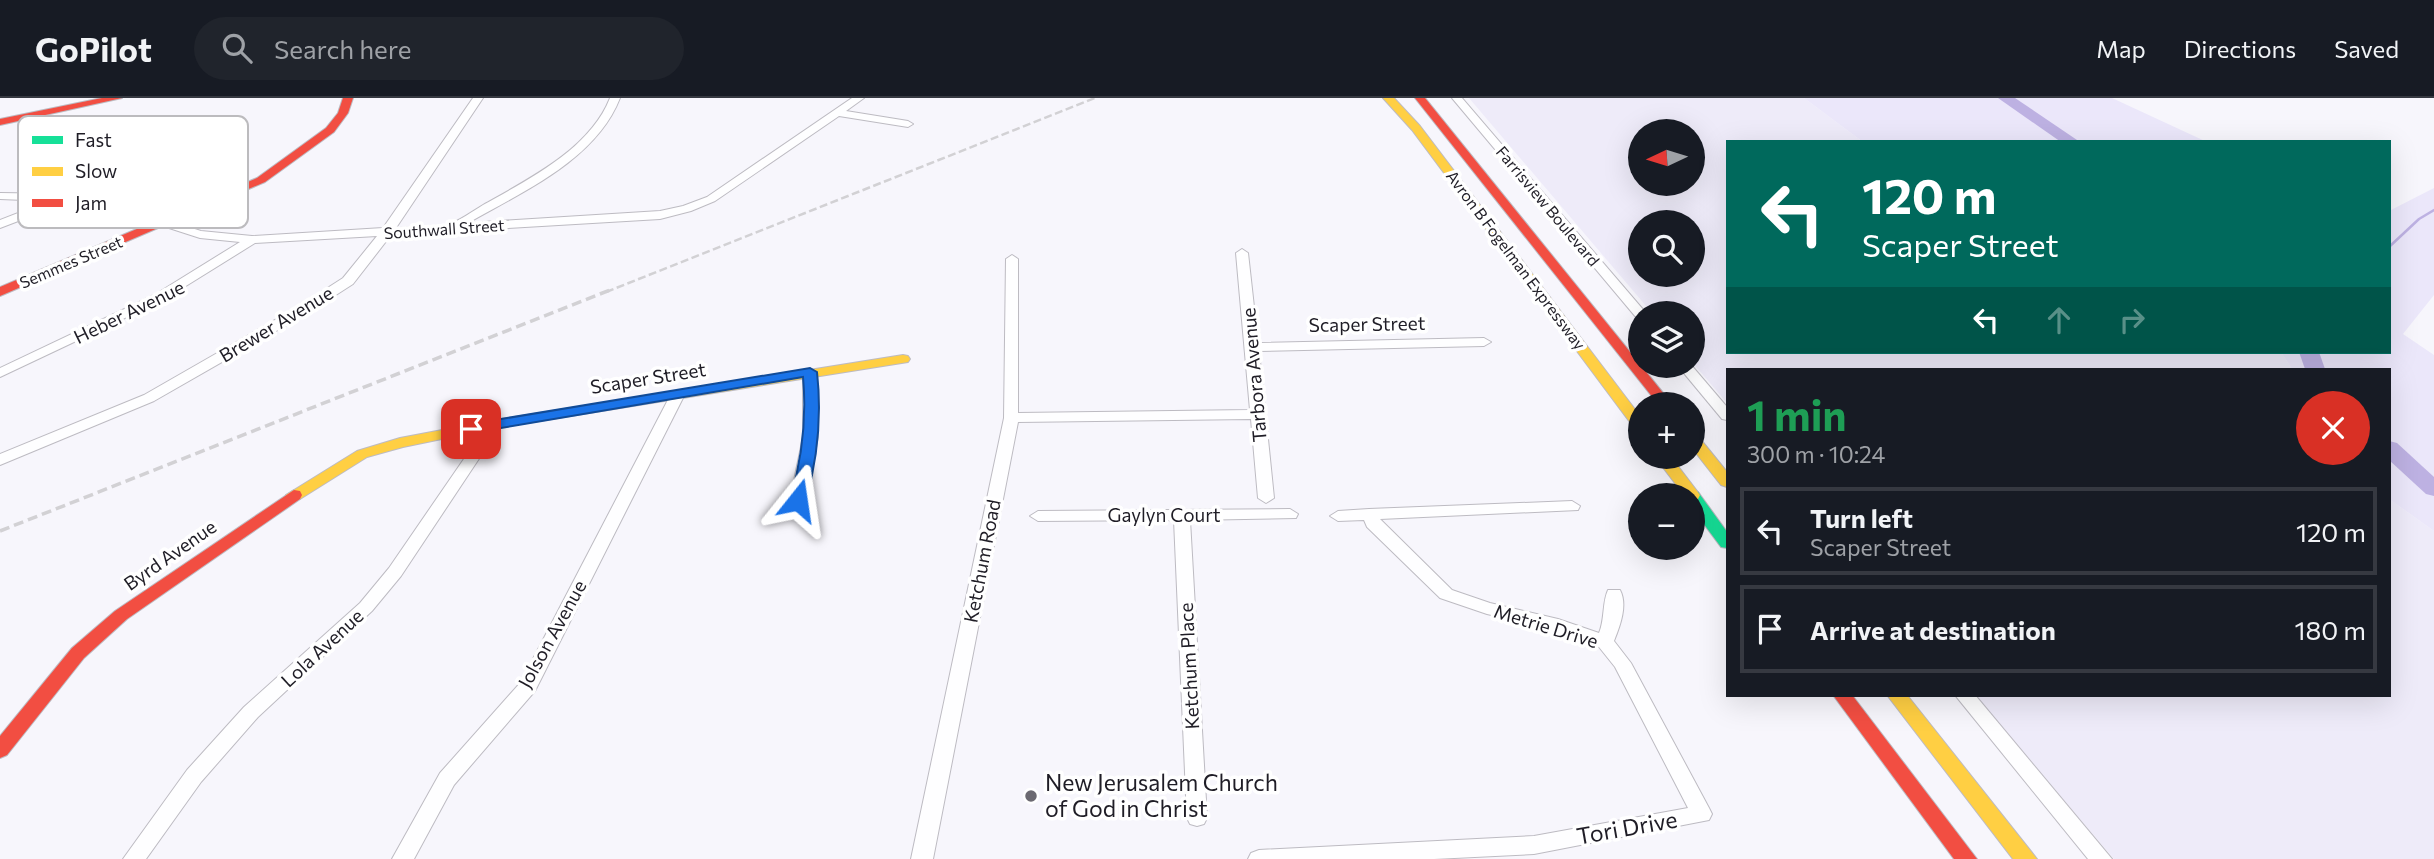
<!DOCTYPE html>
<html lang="en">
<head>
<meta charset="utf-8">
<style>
	:root { --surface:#171b24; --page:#20242c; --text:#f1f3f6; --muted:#9ea1a6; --line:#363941 }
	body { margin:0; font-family:Commissioner,sans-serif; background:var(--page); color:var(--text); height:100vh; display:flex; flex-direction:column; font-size:26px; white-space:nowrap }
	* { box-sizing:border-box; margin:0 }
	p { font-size:23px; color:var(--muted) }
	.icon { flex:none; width:38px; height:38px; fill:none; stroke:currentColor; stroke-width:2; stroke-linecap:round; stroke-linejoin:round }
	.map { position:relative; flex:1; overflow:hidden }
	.side { position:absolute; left:1726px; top:270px; width:665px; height:329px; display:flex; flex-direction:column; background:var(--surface); border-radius:0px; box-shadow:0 7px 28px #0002 }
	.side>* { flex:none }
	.hud { position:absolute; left:1726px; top:42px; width:665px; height:214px; border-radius:0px; box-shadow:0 7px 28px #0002; background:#00695c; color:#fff; overflow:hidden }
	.needle { width:46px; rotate:266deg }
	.fabs { position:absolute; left:1628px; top:21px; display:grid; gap:14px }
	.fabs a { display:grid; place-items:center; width:77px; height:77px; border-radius:50%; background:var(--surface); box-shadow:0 7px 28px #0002; font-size:35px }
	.pin { position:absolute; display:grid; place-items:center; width:60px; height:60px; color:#fff; margin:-30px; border-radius:14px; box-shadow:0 4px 10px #0006 }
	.me { position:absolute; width:77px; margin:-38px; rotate:15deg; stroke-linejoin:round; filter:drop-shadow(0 0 5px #0008) }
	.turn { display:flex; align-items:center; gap:24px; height:147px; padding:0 21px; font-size:32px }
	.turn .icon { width:91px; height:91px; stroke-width:2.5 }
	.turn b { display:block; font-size:49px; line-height:60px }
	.lanes { display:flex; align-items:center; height:66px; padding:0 21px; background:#0003; justify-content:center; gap:35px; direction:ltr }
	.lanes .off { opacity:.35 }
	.round { display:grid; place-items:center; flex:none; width:74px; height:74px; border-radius:37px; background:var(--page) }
	.overview { display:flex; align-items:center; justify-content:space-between; height:119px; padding:0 21px }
	h1 { font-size:42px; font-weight:700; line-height:52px; color:#1e9e55 }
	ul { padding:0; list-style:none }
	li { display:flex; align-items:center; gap:21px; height:88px; margin:0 14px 10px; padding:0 7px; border:4px solid var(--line); border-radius:0px }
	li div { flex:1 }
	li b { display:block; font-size:26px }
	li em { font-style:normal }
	header { display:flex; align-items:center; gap:42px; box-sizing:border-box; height:98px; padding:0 35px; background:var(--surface); border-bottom:2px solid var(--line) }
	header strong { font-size:33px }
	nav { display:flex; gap:38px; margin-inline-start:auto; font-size:24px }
	.search { width:490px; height:63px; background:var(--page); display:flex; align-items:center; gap:18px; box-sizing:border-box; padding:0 24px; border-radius:38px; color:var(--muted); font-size:26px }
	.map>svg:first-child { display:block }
	.built { fill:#eeebf9; fill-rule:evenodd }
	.green { fill:#ebe7fa }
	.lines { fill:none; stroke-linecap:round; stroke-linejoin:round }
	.stream { stroke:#bdb1e2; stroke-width:2.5 }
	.river { fill:#bdb1e2; fill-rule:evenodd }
	.street-casing { stroke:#bdbbc2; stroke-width:2 }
	.fast-casing { stroke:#bdbbc2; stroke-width:2 }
	.slow-casing { stroke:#bdbbc2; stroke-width:2 }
	.jam-casing { stroke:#bdbbc2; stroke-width:2 }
	.street { fill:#fefeff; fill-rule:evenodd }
	.fast { fill:#16e098; fill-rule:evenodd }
	.slow { fill:#ffcf43; fill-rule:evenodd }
	.jam { fill:#f24e42; fill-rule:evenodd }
	.rail-far1 { stroke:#d2d1d4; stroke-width:2.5; stroke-dasharray:8 3.5; stroke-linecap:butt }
	.rail { stroke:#d2d1d4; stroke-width:3.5; stroke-dasharray:10 5; stroke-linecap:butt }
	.route { fill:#1a73e8; stroke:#114b97; stroke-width:2 }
	.poi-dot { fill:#6b6971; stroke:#fff; stroke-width:2.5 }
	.labels { text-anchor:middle; stroke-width:7; stroke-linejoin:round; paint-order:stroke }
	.far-street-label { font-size:16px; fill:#1f1d26; stroke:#fff }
	.street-label { font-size:19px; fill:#1f1d26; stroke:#fff }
	.near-poi-label { font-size:23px; fill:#1f1d26; stroke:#fff; text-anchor:start }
	.near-street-label { font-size:23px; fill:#1f1d26; stroke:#fff }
	.key { fill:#fff; stroke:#bcbbbe; stroke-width:2 }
	.key-label { font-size:19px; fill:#1f1d26 }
</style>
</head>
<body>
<header>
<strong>GoPilot</strong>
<div class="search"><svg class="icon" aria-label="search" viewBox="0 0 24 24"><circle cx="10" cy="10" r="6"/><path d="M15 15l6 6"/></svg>Search here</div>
<nav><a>Map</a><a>Directions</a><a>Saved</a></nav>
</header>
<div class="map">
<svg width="2434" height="761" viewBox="0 0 2434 761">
	<rect width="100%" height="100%" fill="#f7f6fc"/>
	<g class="built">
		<path d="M 1469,0 L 1804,0 L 1863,44 L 1727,44 L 1727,254 L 2281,254 L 2292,271 L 1727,271 L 1727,305 L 1692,264 L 1692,215 L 1652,215 ZM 1640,33 L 1692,33 L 1692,86 L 1640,86 ZM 1640,124 L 1692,124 L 1692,177 L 1640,177 Z"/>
		<polygon points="2389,401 2434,433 2434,761 2114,761 1974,597 2389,597"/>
	</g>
	<g class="green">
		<polygon points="1804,0 2112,0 2207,44 1863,44"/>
		<polygon points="2434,90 2434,197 2403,236 2434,257 2434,433 2389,401 2389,271 2292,271 2281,254 2389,254 2389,113"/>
	</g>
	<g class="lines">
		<polyline class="stream" points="2389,149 2419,121 2434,112"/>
		<g class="river">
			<polygon points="1998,0 2015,0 2080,44 2061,44"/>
			<polygon points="2299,254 2319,254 2325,271 2305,271"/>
			<polygon points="2389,343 2397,345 2434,379 2434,398 2426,396 2389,362"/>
		</g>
		<defs>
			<g id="street">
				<path d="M 473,0 L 483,0 L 396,130 C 412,129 435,131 450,126 C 461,122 473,113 483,107 C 529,81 590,51 610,0 L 620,0 C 596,62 522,94 468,125 L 660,113 L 683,108 L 707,99 L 852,0 L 864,0 L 846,13 L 908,23 L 913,26 L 908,29 L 839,18 L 715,103 L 691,113 L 660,121 L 391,137 L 353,186 L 311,213 L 154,303 L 0,367 L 0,356 L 144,297 L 301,207 L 343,180 L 377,138 L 255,145 L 165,201 L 0,279 L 0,270 L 156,196 L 240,144 L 200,140 L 104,109 L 68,104 L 0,130 L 0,122 L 49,103 L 0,101 L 0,95 L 65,96 L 162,49 L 167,52 L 166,54 L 79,98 L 110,104 L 201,133 L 252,138 L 383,130 Z"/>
				<polygon points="1452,0 1462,0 1646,215 1640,215 1640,219 1635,218"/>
				<polygon points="1242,151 1248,155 1258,245 1484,240 1491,244 1484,248 1259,253 1274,400 1266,405 1258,400 1251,321 1018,324 933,761 911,761 1004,320 1006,161 1012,157 1018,161 1018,315 1250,312 1236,155"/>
				<polygon points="1678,268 1692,268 1727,309 1727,322 1722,321"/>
				<polygon points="810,270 817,274 818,339 806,402 798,407 790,402 803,339 803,274"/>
				<polygon points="678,292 685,296 535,593 454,687 414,761 392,761 440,675 521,584 671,296"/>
				<polygon points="495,322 502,326 401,478 372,513 258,619 201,684 146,761 123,761 187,672 244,609 360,505 389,470 490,323"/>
				<path d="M 1572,403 L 1580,408 L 1578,412 L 1380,421 L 1452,492 L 1490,505 L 1558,521 L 1599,535 C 1605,521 1602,505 1608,492 L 1620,492 C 1628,507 1620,528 1614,543 L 1631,565 L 1709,710 L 1712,716 L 1709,722 L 1534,756 L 1434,761 L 1248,761 L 1251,755 L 1259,752 L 1534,738 L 1688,710 L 1615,569 L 1599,549 L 1548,530 L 1487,516 L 1440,500 L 1367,429 L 1364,422 L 1338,423 L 1330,418 L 1338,413 L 1369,411 Z"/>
				<polygon points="1290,411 1298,416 1296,420 1190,422 1207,720 1204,726 1197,728 1190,726 1187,720 1174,422 1038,423 1030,418 1038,413"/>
				<polygon points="1955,597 1975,597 2112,761 2088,761"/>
			</g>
			<polygon id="fast" points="1692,393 1698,394 1727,434 1727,450 1721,449 1692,410 1692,397 1684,397"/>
			<g id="slow">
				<polygon points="1383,0 1394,0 1420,28 1640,318 1640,332 1635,331 1412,32"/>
				<polygon points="903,257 908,258 910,261 908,264 495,330 403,349 367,359 300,401 288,401 286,397 357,353 400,340 495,322"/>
				<polygon points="1692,336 1697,337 1727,374 1727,389 1721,387 1692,350"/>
				<polygon points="1655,359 1671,359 1700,397 1698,401 1692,402 1692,397 1684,397"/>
				<polygon points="1887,597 1907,597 2037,761 2013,761"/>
			</g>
			<g id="jam">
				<polygon points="102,0 122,0 0,27 0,21"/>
				<polygon points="343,0 353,0 348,15 334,34 265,84 0,198 0,189 257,80 326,30 338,15"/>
				<polygon points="1415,0 1425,0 1672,306 1658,306"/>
				<polygon points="294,392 300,393 302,397 300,401 127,521 84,560 7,657 0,660 0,638 72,550 115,513"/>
				<polygon points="1833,597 1852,597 1977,761 1954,761"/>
			</g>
		</defs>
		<use href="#street" class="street-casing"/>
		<use href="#fast" class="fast-casing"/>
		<use href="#slow" class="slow-casing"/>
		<use href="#jam" class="jam-casing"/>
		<use href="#street" class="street"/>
		<use href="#fast" class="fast"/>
		<use href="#slow" class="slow"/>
		<use href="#jam" class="jam"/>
		<polyline class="rail-far1" points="606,194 1095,0"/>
		<polyline class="rail" points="0,433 610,192"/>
	</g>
	<path class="route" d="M 810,270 L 817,274 C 822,319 818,359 806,402 L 798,407 L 790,402 C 802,361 807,322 803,279 L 471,335 L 464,331 L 471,326 Z"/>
	<circle class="poi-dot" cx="1031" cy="698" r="7"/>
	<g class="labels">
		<g class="far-street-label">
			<text transform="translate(1548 108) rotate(50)" y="6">Farrisview Boulevard</text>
			<text transform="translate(444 131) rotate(-4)" y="6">Southwall Street</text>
			<text transform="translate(1516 162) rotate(53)" y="6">Avron B Fogelman Expressway</text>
			<text transform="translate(71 164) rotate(-23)" y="6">Semmes Street</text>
		</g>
		<g class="street-label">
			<text transform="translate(129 214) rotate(-26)" y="7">Heber Avenue</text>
			<text transform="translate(276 226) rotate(-31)" y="7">Brewer Avenue</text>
			<text transform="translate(1367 226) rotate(-1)" y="7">Scaper Street</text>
			<text transform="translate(1254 277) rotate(-95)" y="7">Tarbora Avenue</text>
			<text transform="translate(648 280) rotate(-9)" y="7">Scaper Street</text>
			<text x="1164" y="424">Gaylyn Court</text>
			<text transform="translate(170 457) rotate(-35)" y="7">Byrd Avenue</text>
			<text transform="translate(982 463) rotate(-79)" y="7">Ketchum Road</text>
			<text transform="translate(1546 528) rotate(17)" y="7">Metrie Drive</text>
			<text transform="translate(552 536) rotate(-61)" y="7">Jolson Avenue</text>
			<text transform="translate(322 550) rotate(-43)" y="7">Lola Avenue</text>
			<text transform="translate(1189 568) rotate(-93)" y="7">Ketchum Place</text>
		</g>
		<g class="near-poi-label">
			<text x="1045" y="693">New Jerusalem Church<tspan x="1045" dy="26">of God in Christ</tspan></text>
		</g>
		<g class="near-street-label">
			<text transform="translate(1627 730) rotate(-10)" y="8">Tori Drive</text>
		</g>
	</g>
	<rect x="18" y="18" width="230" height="112" rx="10" class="key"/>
	<rect x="32" y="38" width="31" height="8" fill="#16e098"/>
	<rect x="32" y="69" width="31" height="9" fill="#ffcf43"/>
	<rect x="32" y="101" width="31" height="8" fill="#f24e42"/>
	<g class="key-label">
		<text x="75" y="49">Fast</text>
		<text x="75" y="80">Slow</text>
		<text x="75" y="112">Jam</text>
	</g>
</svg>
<div class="fabs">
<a><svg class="needle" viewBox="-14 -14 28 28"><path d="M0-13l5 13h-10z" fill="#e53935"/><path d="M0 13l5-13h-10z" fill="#9ea1a6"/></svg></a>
<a><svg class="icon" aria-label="search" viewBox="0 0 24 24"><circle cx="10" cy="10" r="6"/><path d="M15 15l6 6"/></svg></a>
<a><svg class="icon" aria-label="layers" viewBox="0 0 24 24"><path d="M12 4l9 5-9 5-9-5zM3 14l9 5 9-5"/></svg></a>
<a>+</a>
<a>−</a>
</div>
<div class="pin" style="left:471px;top:331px;background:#d93025"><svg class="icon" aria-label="arrive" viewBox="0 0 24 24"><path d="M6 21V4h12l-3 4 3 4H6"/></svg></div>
<svg class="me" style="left:798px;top:402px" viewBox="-20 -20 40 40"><path d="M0-17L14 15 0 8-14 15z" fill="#1a73e8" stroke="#fff" stroke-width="4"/></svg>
<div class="hud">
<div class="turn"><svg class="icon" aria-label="left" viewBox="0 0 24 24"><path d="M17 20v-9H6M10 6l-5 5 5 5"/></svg><div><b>120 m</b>Scaper Street</div></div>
<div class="lanes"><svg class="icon" aria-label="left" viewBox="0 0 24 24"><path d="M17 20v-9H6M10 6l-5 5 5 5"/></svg><svg class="icon off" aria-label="ahead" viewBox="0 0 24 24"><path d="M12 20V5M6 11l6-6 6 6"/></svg><svg class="icon off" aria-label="right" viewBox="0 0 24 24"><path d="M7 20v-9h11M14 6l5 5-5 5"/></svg></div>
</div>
<section class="side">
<div class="overview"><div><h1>1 min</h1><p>300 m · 10:24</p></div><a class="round" style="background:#d93025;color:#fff"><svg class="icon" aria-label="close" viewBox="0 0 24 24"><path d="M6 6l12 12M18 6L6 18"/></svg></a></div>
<ul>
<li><svg class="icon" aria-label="left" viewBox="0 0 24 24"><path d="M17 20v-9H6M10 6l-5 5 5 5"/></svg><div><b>Turn left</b><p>Scaper Street</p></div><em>120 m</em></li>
<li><svg class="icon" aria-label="arrive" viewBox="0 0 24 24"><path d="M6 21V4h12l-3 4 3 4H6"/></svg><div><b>Arrive at destination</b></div><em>180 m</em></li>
</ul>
</section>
</div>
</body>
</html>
